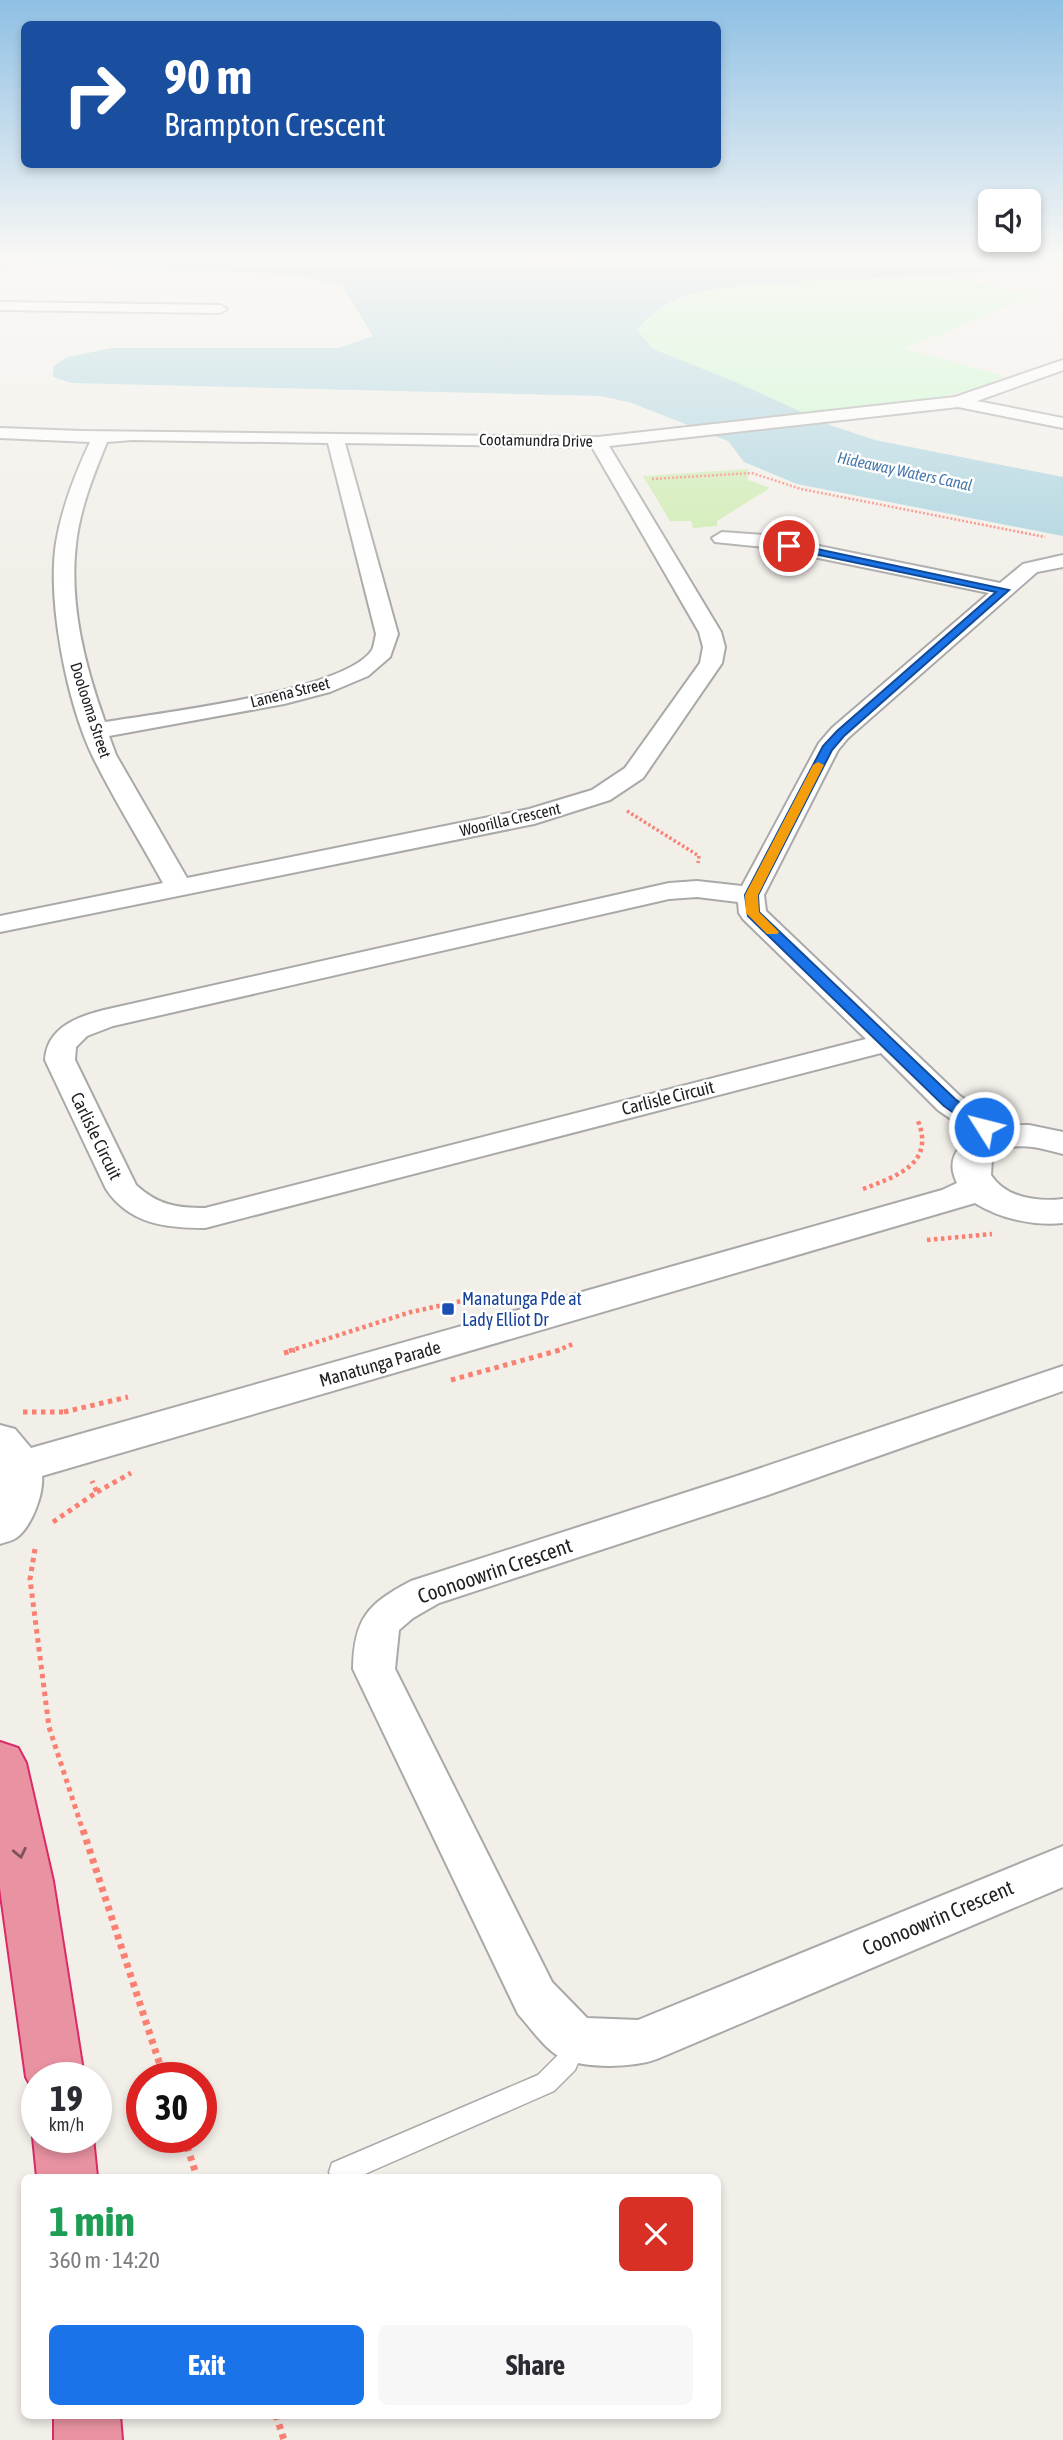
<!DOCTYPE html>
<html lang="en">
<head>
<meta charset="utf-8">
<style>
	:root { --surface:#fff; --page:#f7f7f7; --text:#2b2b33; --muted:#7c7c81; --accent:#1a73e8 }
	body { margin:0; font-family:"Asap Condensed",sans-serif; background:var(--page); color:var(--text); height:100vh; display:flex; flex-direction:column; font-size:26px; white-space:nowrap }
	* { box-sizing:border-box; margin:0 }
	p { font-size:23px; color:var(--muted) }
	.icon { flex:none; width:38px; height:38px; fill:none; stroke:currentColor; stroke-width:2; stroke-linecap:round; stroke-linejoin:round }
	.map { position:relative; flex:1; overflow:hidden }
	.details { position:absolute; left:21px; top:2174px; width:700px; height:245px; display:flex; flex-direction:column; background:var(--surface); border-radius:10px; box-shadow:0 4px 10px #0003 }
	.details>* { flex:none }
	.hud { position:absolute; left:21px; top:21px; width:700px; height:147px; border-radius:10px; box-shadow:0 4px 10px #0003; background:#1a4fa0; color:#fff; overflow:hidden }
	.controls { position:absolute; left:978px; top:189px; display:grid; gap:14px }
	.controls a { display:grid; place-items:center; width:63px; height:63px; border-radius:10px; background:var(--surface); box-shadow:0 4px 10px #0003; font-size:35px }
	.speed { position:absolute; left:21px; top:2062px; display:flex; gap:14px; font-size:35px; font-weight:700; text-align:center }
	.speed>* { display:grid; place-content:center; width:91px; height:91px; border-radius:50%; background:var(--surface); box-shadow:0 4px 10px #0003; line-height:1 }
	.speed small { font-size:18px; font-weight:400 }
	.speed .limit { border:10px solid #d22; background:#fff; color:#111 }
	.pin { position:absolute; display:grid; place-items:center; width:60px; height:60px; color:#fff; margin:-30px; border:4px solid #fff; border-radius:50%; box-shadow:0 2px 7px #0007 }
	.me { position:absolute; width:77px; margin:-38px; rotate:306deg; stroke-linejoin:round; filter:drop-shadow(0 0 5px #0008) }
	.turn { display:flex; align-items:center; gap:24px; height:147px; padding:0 28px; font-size:32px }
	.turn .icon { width:91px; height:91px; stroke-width:2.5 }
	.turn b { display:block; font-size:49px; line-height:60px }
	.round { display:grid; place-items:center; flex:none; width:74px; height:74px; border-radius:10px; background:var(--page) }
	.overview { display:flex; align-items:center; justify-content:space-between; height:119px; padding:0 28px }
	h1 { font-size:42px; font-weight:700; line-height:52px; color:#1e9e55 }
	.primary-button { display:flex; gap:14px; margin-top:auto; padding:14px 28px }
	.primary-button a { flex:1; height:80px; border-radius:10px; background:var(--accent); color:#fff; font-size:28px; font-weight:700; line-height:80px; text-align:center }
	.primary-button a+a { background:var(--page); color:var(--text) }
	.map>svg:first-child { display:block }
	.grass { fill:#cdebb0 }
	.park { fill:#c8facc }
	.water { fill:#aad3df }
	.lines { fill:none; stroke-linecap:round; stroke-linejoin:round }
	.service-casing { stroke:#a9a9a9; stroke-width:3 }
	.minor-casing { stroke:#a9a9a9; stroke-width:4 }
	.tertiary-casing { stroke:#a9a9a9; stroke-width:4 }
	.motorway-casing { stroke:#dc2a67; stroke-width:4 }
	.path-far4 { stroke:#fa8072; stroke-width:2.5; stroke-dasharray:2 2; stroke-linecap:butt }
	.path-far3 { stroke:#fa8072; stroke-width:3.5; stroke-dasharray:2.5 2.5; stroke-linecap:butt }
	.path-far2 { stroke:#fa8072; stroke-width:4.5; stroke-dasharray:3.5 3.5; stroke-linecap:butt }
	.path-far1 { stroke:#fa8072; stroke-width:5; stroke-dasharray:4.5 4.5; stroke-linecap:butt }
	.path { stroke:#fa8072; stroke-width:7; stroke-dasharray:5 5; stroke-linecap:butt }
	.service { fill:#fff; fill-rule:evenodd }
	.minor { fill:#fff; fill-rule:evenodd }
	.tertiary { fill:#fff; fill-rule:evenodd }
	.motorway { fill:#e892a2; fill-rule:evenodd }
	.oneway { stroke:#7b545c }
	.route { fill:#1a73e8; stroke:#114b97; stroke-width:2 }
	.slow { fill:#f59e0b }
	.transit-dot { fill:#1a4fb4; stroke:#fff; stroke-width:2.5 }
	.labels { text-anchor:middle; stroke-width:5; stroke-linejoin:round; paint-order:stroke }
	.far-street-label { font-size:16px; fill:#222; stroke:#fff }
	.far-water-label { font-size:16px; font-style:italic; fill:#4a7aab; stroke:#fff }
	.street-label { font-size:18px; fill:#222; stroke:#fff }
	.transit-label { font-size:18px; fill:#164399; stroke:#fff; text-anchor:start }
	.near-street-label { font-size:21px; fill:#222; stroke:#fff }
</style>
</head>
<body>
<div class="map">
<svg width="1063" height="2440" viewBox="0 0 1063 2440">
	<rect width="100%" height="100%" fill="#f2efe9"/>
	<polygon class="grass" points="748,469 748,480 770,488 717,521 717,526 693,528 691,521 670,521 643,476"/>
	<polygon class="park" points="955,275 961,280 1035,295 904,349 1005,376 984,386 939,397 896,405 809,415 653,349 637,330 651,313 699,291 742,285"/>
	<path class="water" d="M 0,256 L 502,256 C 537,266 560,269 595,256 L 1063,256 L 1063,262 L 1032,270 L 742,285 C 700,291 666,295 637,330 L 653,349 L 738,383 L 830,425 L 875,440 L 1063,477 L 1063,536 L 797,484 L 744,462 L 728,441 L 632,403 L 601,396 L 72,383 L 53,377 L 54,366 L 67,357 L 113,348 L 339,348 L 373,336 L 342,286 L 300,275 L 0,261 Z"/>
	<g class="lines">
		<defs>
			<polygon id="service" points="575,2031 583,2034 587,2042 575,2070 554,2091 358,2177 331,2177 329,2172 332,2163 538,2075 558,2055 567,2034"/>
			<g id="minor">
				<polygon points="0,302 220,305 227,309 220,313 0,310"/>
				<path d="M 1063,360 L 1063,370 L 977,401 L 1063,418 L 1063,428 L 958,407 L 609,446 L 721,632 L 725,647 L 722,663 L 643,778 L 610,800 L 534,824 L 0,932 L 0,916 L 163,883 C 140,841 114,800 93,757 C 67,703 47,602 56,543 C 62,507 75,474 90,442 L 0,438 L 0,428 L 82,431 L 598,437 L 955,397 ZM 132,440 L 328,443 L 376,634 C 375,638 374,646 372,650 C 344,692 158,713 105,722 C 85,666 69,605 76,544 C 80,508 94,474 107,442 ZM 345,443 L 592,447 L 699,632 L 703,647 L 700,663 L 625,768 L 592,790 L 529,809 L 187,878 L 116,755 L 109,736 L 284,704 L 330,692 L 368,676 L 390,657 L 398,634 Z"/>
				<path d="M 722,532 L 765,535 L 1000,583 L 1023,564 L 1063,555 L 1063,567 L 1037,572 L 848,738 L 838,750 L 764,895 L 766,911 L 960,1096 L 1012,1132 L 1017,1139 L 1012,1146 L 1001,1148 L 990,1146 L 938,1110 L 881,1053 L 205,1228 C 166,1228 129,1224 106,1189 L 45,1060 C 47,1028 76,1017 104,1010 L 669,883 L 697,881 L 742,886 L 819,743 L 832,728 L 989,593 L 765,547 L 715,542 L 712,538 ZM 697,897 L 738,902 L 739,913 L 743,919 L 866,1039 L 205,1208 C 176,1208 158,1205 136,1185 L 75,1060 L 76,1047 L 87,1036 L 113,1026 L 669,899 Z"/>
				<path d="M 1063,1366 L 1063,1391 L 765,1496 L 439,1603 L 413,1618 L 399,1630 L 395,1669 L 552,1982 L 587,2018 L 638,2020 L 1063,1846 L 1063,1887 L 657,2059 C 634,2068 582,2069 560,2057 C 544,2048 530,2027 518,2014 L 353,1669 C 354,1619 367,1604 411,1581 L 737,1476 Z"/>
			</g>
			<g id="tertiary">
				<polygon points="0,256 16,256 6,267 0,269"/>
				<path d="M 1029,1125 L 1063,1132 L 1063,1154 C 1041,1148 1010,1138 992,1158 L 991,1175 C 1006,1198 1037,1202 1063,1199 L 1063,1223 C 1033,1226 1001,1219 975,1203 L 42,1476 C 44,1494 31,1528 16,1538 C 12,1541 5,1542 0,1544 L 0,1425 L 15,1429 L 31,1448 L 942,1190 L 957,1183 C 935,1139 999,1124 1029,1125 Z"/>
			</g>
			<g id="motorway">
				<polygon points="0,1742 18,1748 26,1763 53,1881 84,2077 37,2077 37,2097 26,2077 0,1888"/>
				<polygon points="37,2128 37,2137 93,2137 97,2177 37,2177 33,2137"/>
				<polygon points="54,2415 120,2415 122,2440 54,2440"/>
			</g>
		</defs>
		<use href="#service" class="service-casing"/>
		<use href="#minor" class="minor-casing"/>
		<use href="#tertiary" class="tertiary-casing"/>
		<use href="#motorway" class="motorway-casing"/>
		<polyline class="path-far4" points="652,479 752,473 801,489 1045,537"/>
		<polyline class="path-far3" points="627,811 699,856 698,863"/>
		<g class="path-far2">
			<path d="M 863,1189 C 897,1176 935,1164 918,1121"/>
			<polyline points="927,1240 992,1234"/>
			<polyline points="289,1351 411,1312 484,1296"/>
			<polyline points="556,1351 573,1344"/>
		</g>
		<g class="path-far1">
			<polyline points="284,1353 295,1350"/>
			<polyline points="451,1380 560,1350"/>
			<polyline points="23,1412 63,1412"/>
			<polyline points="64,1412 128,1397"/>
			<polyline points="97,1492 131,1473"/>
			<polyline points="53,1522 97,1492 92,1481"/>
			<polyline points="35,1549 30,1579 49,1727 83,1831"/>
		</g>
		<g class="path">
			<polyline points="83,1830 164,2077"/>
			<polyline points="184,2137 197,2177"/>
			<polyline points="276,2415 284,2440"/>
		</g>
		<use href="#service" class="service"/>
		<use href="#minor" class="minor"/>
		<use href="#tertiary" class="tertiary"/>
		<use href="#motorway" class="motorway"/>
	</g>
	<defs><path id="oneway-chevron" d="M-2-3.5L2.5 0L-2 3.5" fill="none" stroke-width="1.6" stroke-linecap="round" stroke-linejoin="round" transform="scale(1.75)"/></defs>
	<use class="oneway" href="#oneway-chevron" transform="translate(20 1853) rotate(78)"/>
	<linearGradient id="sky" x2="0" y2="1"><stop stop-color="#8fc0e4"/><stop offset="0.43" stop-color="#f9f8f5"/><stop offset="1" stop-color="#f9f8f5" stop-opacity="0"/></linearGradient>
	<rect width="1063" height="598" fill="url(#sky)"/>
	<polygon class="route" points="789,543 1009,590 844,736 832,750 758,895 759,912 955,1099 989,1124 991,1127 989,1130 978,1130 944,1106 748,916 745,895 823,746 837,731 996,592 786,548 785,546"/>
	<polygon class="slow" points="818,762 824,765 758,895 759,912 779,932 777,934 767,934 746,913 745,895 813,765"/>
	<rect class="transit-dot" x="441" y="1302" width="14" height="14" rx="3.5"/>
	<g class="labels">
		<g class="far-street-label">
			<text transform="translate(536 440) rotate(1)" y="6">Cootamundra Drive</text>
			<text transform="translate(290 692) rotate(-14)" y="6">Lanena Street</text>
			<text transform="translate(91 710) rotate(72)" y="6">Doolooma Street</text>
			<text transform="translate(510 819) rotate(-13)" y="6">Woorilla Crescent</text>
		</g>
		<g class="far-water-label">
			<text transform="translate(905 471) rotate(12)" y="6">Hideaway Waters Canal</text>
		</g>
		<g class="street-label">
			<text transform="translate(668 1098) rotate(-14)" y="6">Carlisle Circuit</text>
			<text transform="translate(96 1136) rotate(64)" y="6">Carlisle Circuit</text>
			<text transform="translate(380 1364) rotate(-16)" y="6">Manatunga Parade</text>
		</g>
		<g class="transit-label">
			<text x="462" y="1305">Manatunga Pde at<tspan x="462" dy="21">Lady Elliot Dr</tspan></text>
		</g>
		<g class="near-street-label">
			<text transform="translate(495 1571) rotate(-19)" y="7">Coonoowrin Crescent</text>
			<text transform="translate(938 1918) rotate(-23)" y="7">Coonoowrin Crescent</text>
		</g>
	</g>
</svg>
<div class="controls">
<a><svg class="icon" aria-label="sound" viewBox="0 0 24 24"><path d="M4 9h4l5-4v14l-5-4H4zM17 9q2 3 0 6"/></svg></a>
</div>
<div class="speed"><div>19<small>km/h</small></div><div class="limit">30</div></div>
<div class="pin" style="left:789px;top:546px;background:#d93025"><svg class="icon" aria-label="arrive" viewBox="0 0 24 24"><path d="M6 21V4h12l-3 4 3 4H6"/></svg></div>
<svg class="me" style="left:984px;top:1127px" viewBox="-20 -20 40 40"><circle r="17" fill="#1a73e8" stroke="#fff" stroke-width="3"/><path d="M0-11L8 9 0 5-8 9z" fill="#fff"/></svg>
<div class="hud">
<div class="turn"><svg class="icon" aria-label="right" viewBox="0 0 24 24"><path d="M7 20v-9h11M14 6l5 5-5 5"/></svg><div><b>90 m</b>Brampton Crescent</div></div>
</div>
<section class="details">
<div class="overview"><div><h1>1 min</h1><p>360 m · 14:20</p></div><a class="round" style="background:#d93025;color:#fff"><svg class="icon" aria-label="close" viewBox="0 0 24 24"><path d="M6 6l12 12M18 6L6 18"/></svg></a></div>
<div class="primary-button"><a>Exit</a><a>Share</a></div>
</section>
</div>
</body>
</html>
